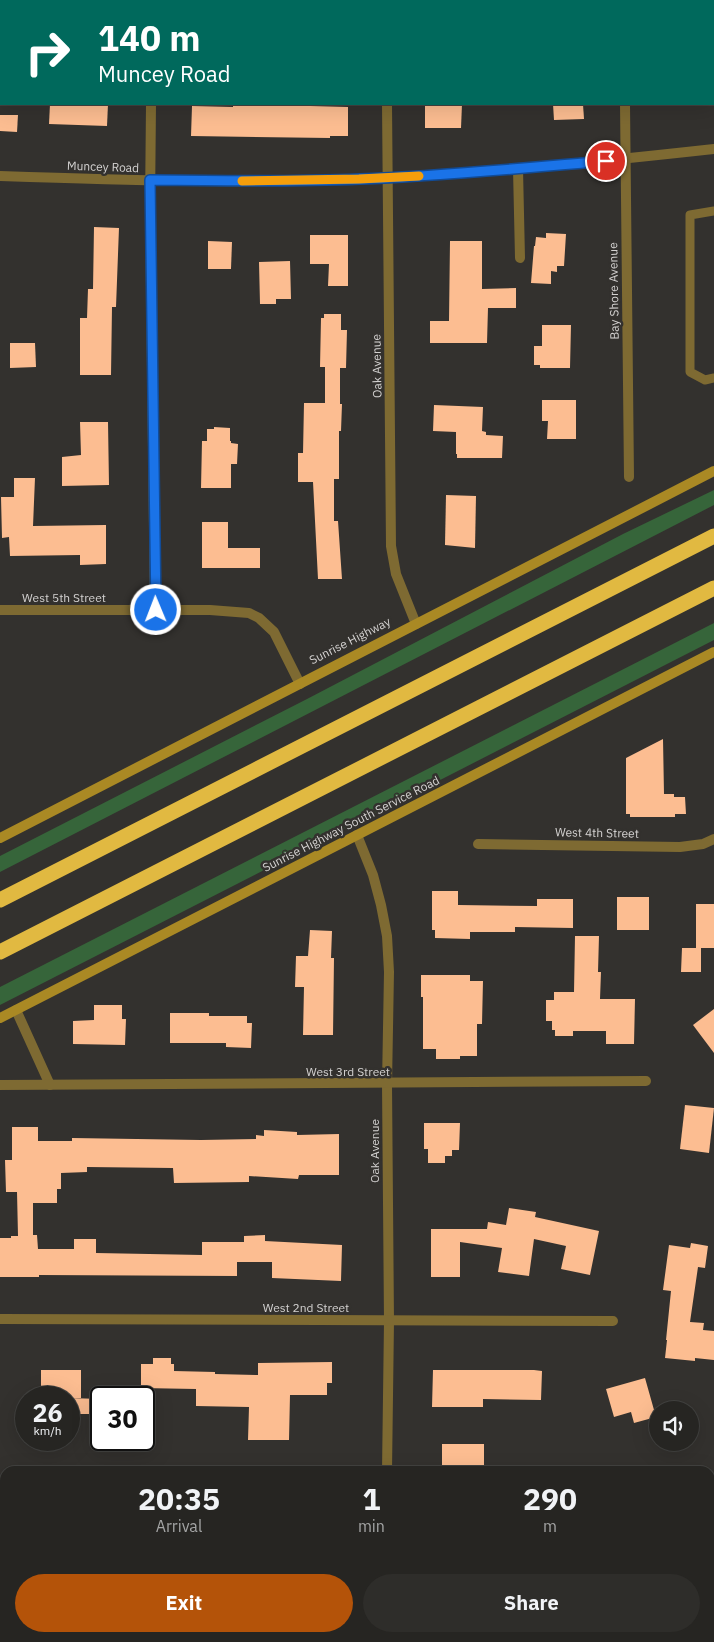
<!DOCTYPE html>
<html lang="en">
<head>
<meta charset="utf-8">
<style>
	:root { --surface:#262522; --page:#2e2d2a; --text:#f1f3f6; --muted:#a4a5a5; --line:#424240; --accent:#b45309 }
	body { margin:0; font-family:"IBM Plex Sans",sans-serif; background:var(--page); color:var(--text); height:100vh; display:flex; flex-direction:column; font-size:19px; white-space:nowrap }
	* { box-sizing:border-box; margin:0 }
	p { font-size:16px; color:var(--muted) }
	.icon { flex:none; width:28px; height:28px; fill:none; stroke:currentColor; stroke-width:2; stroke-linecap:round; stroke-linejoin:round }
	.map { position:relative; flex:1; overflow:hidden }
	.sheet { position:absolute; left:0px; top:1466px; width:715px; height:176px; display:flex; flex-direction:column; background:var(--surface); border-radius:15px 15px 0 0; box-shadow:0 5px 20px #0002,0 0 0 1px var(--line) }
	.sheet>* { flex:none }
	.banner { position:absolute; left:0px; top:0px; width:715px; height:105px; box-shadow:0 5px 20px #0002,0 0 0 1px var(--line); background:#00695c; color:#fff; overflow:hidden }
	.tools { position:absolute; left:649px; top:1401px; display:grid; gap:10px }
	.tools a { display:grid; place-items:center; width:50px; height:50px; border-radius:50%; background:var(--surface); box-shadow:0 5px 20px #0002,0 0 0 1px var(--line); font-size:25px }
	.speed { position:absolute; left:15px; top:1386px; display:flex; gap:10px; font-size:25px; font-weight:700; text-align:center }
	.speed>* { display:grid; place-content:center; width:65px; height:65px; border-radius:50%; background:var(--surface); box-shadow:0 5px 20px #0002,0 0 0 1px var(--line); line-height:1 }
	.speed small { font-size:12px; font-weight:400 }
	.speed .limit { border:2px solid #111; border-radius:8px; background:#fff; color:#111 }
	.pin { position:absolute; display:grid; place-items:center; width:42px; height:42px; color:#fff; margin:-21px; border:2px solid #fff; border-radius:50%; box-shadow:0 1px 5px #0007 }
	.me { position:absolute; width:55px; margin:-28px; rotate:359deg; stroke-linejoin:round; filter:drop-shadow(0 0 4px #0008) }
	.turn { display:flex; align-items:center; gap:18px; height:105px; padding:0 15px; font-size:22px }
	.turn .icon { width:65px; height:65px; stroke-width:2.5 }
	.turn b { display:block; font-size:35px; line-height:42px }
	.eta { display:flex; justify-content:space-evenly; align-items:center; height:85px; text-align:center }
	.eta b { font-size:30px; font-weight:800; line-height:35px }
	.cta { display:flex; gap:10px; margin-top:auto; padding:10px 15px }
	.cta a { flex:1; height:58px; border-radius:30px; background:var(--accent); color:#fff; font-size:20px; font-weight:800; line-height:58px; text-align:center }
	.cta a+a { background:var(--page); color:var(--text) }
	.map>svg:first-child { display:block }
	.green { fill:#36653a }
	.building { fill:#fcbd91 }
	.lines { fill:none; stroke-linecap:round; stroke-linejoin:round }
	.service { stroke:#7e6a32; stroke-width:9 }
	.minor { stroke:#7e6a32; stroke-width:10 }
	.tertiary { stroke:#7e6a32; stroke-width:10 }
	.secondary { stroke:#aa8924; stroke-width:10 }
	.motorway { stroke:#e1b941; stroke-width:15 }
	.route-casing { stroke:#114b97; stroke-width:12 }
	.route { stroke:#1a73e8; stroke-width:9 }
	.slow { stroke:#f59e0b; stroke-width:9 }
	.labels { text-anchor:middle; stroke-width:5; stroke-linejoin:round; paint-order:stroke }
	.street-label { font-size:12px; fill:#d4d2d1; stroke:#33312e }
</style>
</head>
<body>
<div class="map">
<svg width="714" height="1642" viewBox="0 0 714 1642">
	<rect width="100%" height="100%" fill="#33312e"/>
	<g class="green">
		<polygon points="714,490 714,505 0,872 0,856 307,699 623,534"/>
		<polygon points="714,623 714,640 0,1005 0,987"/>
	</g>
	<g class="building">
		<polygon points="50,104 108,104 107,126 49,124"/>
		<polygon points="233,104 348,107 348,136 330,136 330,138 191,136 192,106 233,107"/>
		<polygon points="425,104 462,104 461,128 425,128"/>
		<polygon points="553,104 583,104 584,119 554,120"/>
		<polygon points="0,115 18,115 17,132 0,131"/>
		<polygon points="94,227 119,228 116,307 112,307 111,375 80,375 80,318 87,318 88,289 93,289"/>
		<polygon points="546,233 566,234 564,266 557,266 557,272 551,271 551,284 531,283 534,246 535,246 536,237 546,238"/>
		<polygon points="310,235 348,235 348,286 328,286 329,264 310,264"/>
		<polygon points="208,241 232,242 231,269 208,269"/>
		<polygon points="450,241 482,241 482,289 516,288 516,308 488,308 487,343 430,343 430,321 449,321"/>
		<polygon points="290,261 291,299 276,299 276,304 260,304 259,262"/>
		<polygon points="324,314 341,314 341,330 347,330 346,368 340,368 340,404 342,404 341,431 339,431 339,479 334,479 334,521 338,521 342,579 318,579 313,482 298,482 298,453 303,453 304,403 325,403 325,367 320,367 321,318 324,318"/>
		<polygon points="542,325 571,325 570,368 540,368 540,365 534,365 534,346 542,346"/>
		<polygon points="10,343 35,343 36,367 10,368"/>
		<polygon points="542,400 576,400 576,439 547,439 548,421 542,421"/>
		<polygon points="434,405 483,407 482,431 486,432 486,435 503,436 502,458 457,458 457,454 456,454 456,432 433,431"/>
		<polygon points="80,422 108,422 109,485 62,486 62,457 81,455"/>
		<polygon points="214,427 230,428 230,441 231,441 231,443 238,444 237,464 231,464 231,488 201,488 202,441 207,441 207,429 214,429"/>
		<polygon points="14,478 35,478 33,526 106,525 106,564 80,565 80,555 10,556 9,537 2,538 1,497 14,497"/>
		<polygon points="446,495 476,496 475,548 445,545"/>
		<polygon points="202,522 228,522 228,548 260,548 260,568 202,568"/>
		<polygon points="663,739 664,794 674,794 674,797 685,797 686,814 675,814 675,817 630,817 630,814 626,814 626,758"/>
		<polygon points="432,891 458,891 458,905 537,906 537,899 573,899 573,928 515,927 515,932 470,932 470,939 435,938 435,930 432,930"/>
		<rect x="617" y="897" width="32" height="33"/>
		<polygon points="696,904 714,904 714,948 701,948 701,972 681,972 682,948 696,948"/>
		<polygon points="310,930 332,931 331,958 334,958 333,1035 303,1035 304,987 295,987 296,956 308,956"/>
		<polygon points="575,936 599,936 598,972 601,972 600,999 635,999 634,1044 606,1044 606,1031 573,1031 573,1036 555,1036 555,1030 552,1030 552,1021 546,1021 546,1000 554,1000 554,992 574,992"/>
		<polygon points="421,975 470,975 470,981 483,981 482,1024 477,1024 477,1056 460,1056 460,1059 436,1059 436,1049 423,1049 423,997 421,997"/>
		<polygon points="94,1005 122,1005 122,1019 126,1019 125,1045 73,1044 73,1021 94,1020"/>
		<polygon points="714,1009 714,1053 693,1025"/>
		<polygon points="170,1013 209,1013 209,1016 247,1016 247,1023 252,1023 251,1048 226,1047 226,1043 170,1043"/>
		<polygon points="685,1105 714,1108 709,1153 680,1149"/>
		<polygon points="424,1123 460,1123 459,1150 452,1150 452,1156 445,1156 445,1163 428,1163 428,1149 424,1149"/>
		<polygon points="12,1127 38,1127 38,1141 72,1141 72,1138 201,1140 256,1139 256,1135 264,1136 264,1130 297,1132 297,1135 339,1134 339,1175 299,1175 298,1179 249,1176 249,1182 174,1183 173,1168 87,1167 87,1172 61,1173 61,1189 57,1189 57,1203 33,1203 33,1235 37,1235 38,1249 74,1249 74,1239 96,1239 96,1253 202,1255 202,1242 244,1242 244,1236 265,1235 265,1241 342,1245 341,1281 272,1278 272,1262 237,1262 237,1276 39,1275 39,1277 0,1277 0,1238 11,1238 11,1236 18,1236 17,1192 6,1192 5,1160 12,1160"/>
		<polygon points="509,1208 536,1212 535,1217 599,1231 590,1275 561,1269 566,1246 534,1239 529,1276 498,1272 502,1248 460,1242 460,1277 431,1277 431,1229 487,1229 488,1222 506,1225"/>
		<polygon points="691,1243 708,1246 705,1268 698,1267 690,1322 704,1323 703,1330 714,1331 714,1360 695,1358 695,1361 665,1358 667,1340 666,1340 671,1291 663,1290 669,1245 690,1248"/>
		<polygon points="153,1358 171,1358 171,1364 174,1364 174,1371 215,1372 215,1374 258,1375 258,1363 332,1362 332,1383 327,1383 327,1395 290,1395 289,1440 248,1440 249,1407 196,1406 196,1389 141,1388 141,1364 153,1364"/>
		<rect x="41" y="1370" width="40" height="28"/>
		<polygon points="433,1370 534,1370 542,1371 541,1400 483,1399 483,1407 432,1407"/>
		<polygon points="645,1378 656,1417 634,1423 631,1412 614,1417 606,1389"/>
		<polygon points="69,1398 101,1399 101,1414 69,1414"/>
		<rect x="442" y="1444" width="42" height="27"/>
	</g>
	<g class="lines">
		<polyline class="service" points="714,211 690,215 690,372 705,380 714,378"/>
		<g class="minor">
			<polyline points="387,0 387,1"/>
			<polyline points="625,0 625,1"/>
			<polyline points="151,1 151,0"/>
			<polyline points="151,104 150,206 155,610"/>
			<polyline points="387,104 391,546 396,574 416,624"/>
			<polyline points="625,104 629,477"/>
			<polyline points="518,169 520,258"/>
			<polyline points="0,610 210,610 249,613 259,618 274,632 300,684"/>
			<polyline points="357,835 373,875 381,905 387,936 389,972 387,1084 389,1321 387,1471"/>
			<polyline points="478,844 680,847 703,844 714,839"/>
			<polyline points="16,1010 50,1085"/>
			<polyline points="0,1085 646,1081"/>
			<polyline points="0,1319 613,1321"/>
			<polyline points="0,1555 5,1555"/>
		</g>
		<path class="tertiary" d="M 0,176 C 120,180 240,184 360,179 C 478,174 596,162 714,149"/>
		<g class="secondary">
			<polyline points="0,838 714,471"/>
			<polyline points="0,1018 714,652"/>
		</g>
		<g class="motorway">
			<polyline points="0,900 714,536"/>
			<polyline points="0,952 714,588"/>
		</g>
	</g>
	<g class="lines">
		<defs>
			<path id="route" d="M 156,610 L 150,180 C 220,181 290,182 360,179 C 442,176 524,168 606,161"/>
		</defs>
		<use href="#route" class="route-casing"/>
		<use href="#route" class="route"/>
		<polyline class="slow" points="242,181 359,179 419,176"/>
	</g>
	<g class="labels">
		<g class="street-label">
			<text transform="translate(103 167) rotate(2)" y="4">Muncey Road</text>
			<text transform="translate(614 291) rotate(-91)" y="4">Bay Shore Avenue</text>
			<text transform="translate(377 366) rotate(-91)" y="4">Oak Avenue</text>
			<text x="64" y="602">West 5th Street</text>
			<text transform="translate(350 641) rotate(-27)" y="4">Sunrise Highway</text>
			<text transform="translate(351 824) rotate(-27)" y="4">Sunrise Highway South Service Road</text>
			<text transform="translate(597 833) rotate(1)" y="4">West 4th Street</text>
			<text x="348" y="1076">West 3rd Street</text>
			<text transform="translate(375 1151) rotate(-90)" y="4">Oak Avenue</text>
			<text x="306" y="1312">West 2nd Street</text>
		</g>
	</g>
</svg>
<div class="tools">
<a><svg class="icon" aria-label="sound" viewBox="0 0 24 24"><path d="M4 9h4l5-4v14l-5-4H4zM17 9q2 3 0 6"/></svg></a>
</div>
<div class="speed"><div>26<small>km/h</small></div><div class="limit">30</div></div>
<div class="pin" style="left:606px;top:161px;background:#d93025"><svg class="icon" aria-label="arrive" viewBox="0 0 24 24"><path d="M6 21V4h12l-3 4 3 4H6"/></svg></div>
<svg class="me" style="left:156px;top:610px" viewBox="-20 -20 40 40"><circle r="17" fill="#1a73e8" stroke="#fff" stroke-width="3"/><path d="M0-11L8 9 0 5-8 9z" fill="#fff"/></svg>
<div class="banner">
<div class="turn"><svg class="icon" aria-label="right" viewBox="0 0 24 24"><path d="M7 20v-9h11M14 6l5 5-5 5"/></svg><div><b>140 m</b>Muncey Road</div></div>
</div>
<section class="sheet">
<div class="eta">
<div><b>20:35</b><p>Arrival</p></div>
<div><b>1</b><p>min</p></div>
<div><b>290</b><p>m</p></div>
</div>
<div class="cta"><a>Exit</a><a>Share</a></div>
</section>
</div>
</body>
</html>
